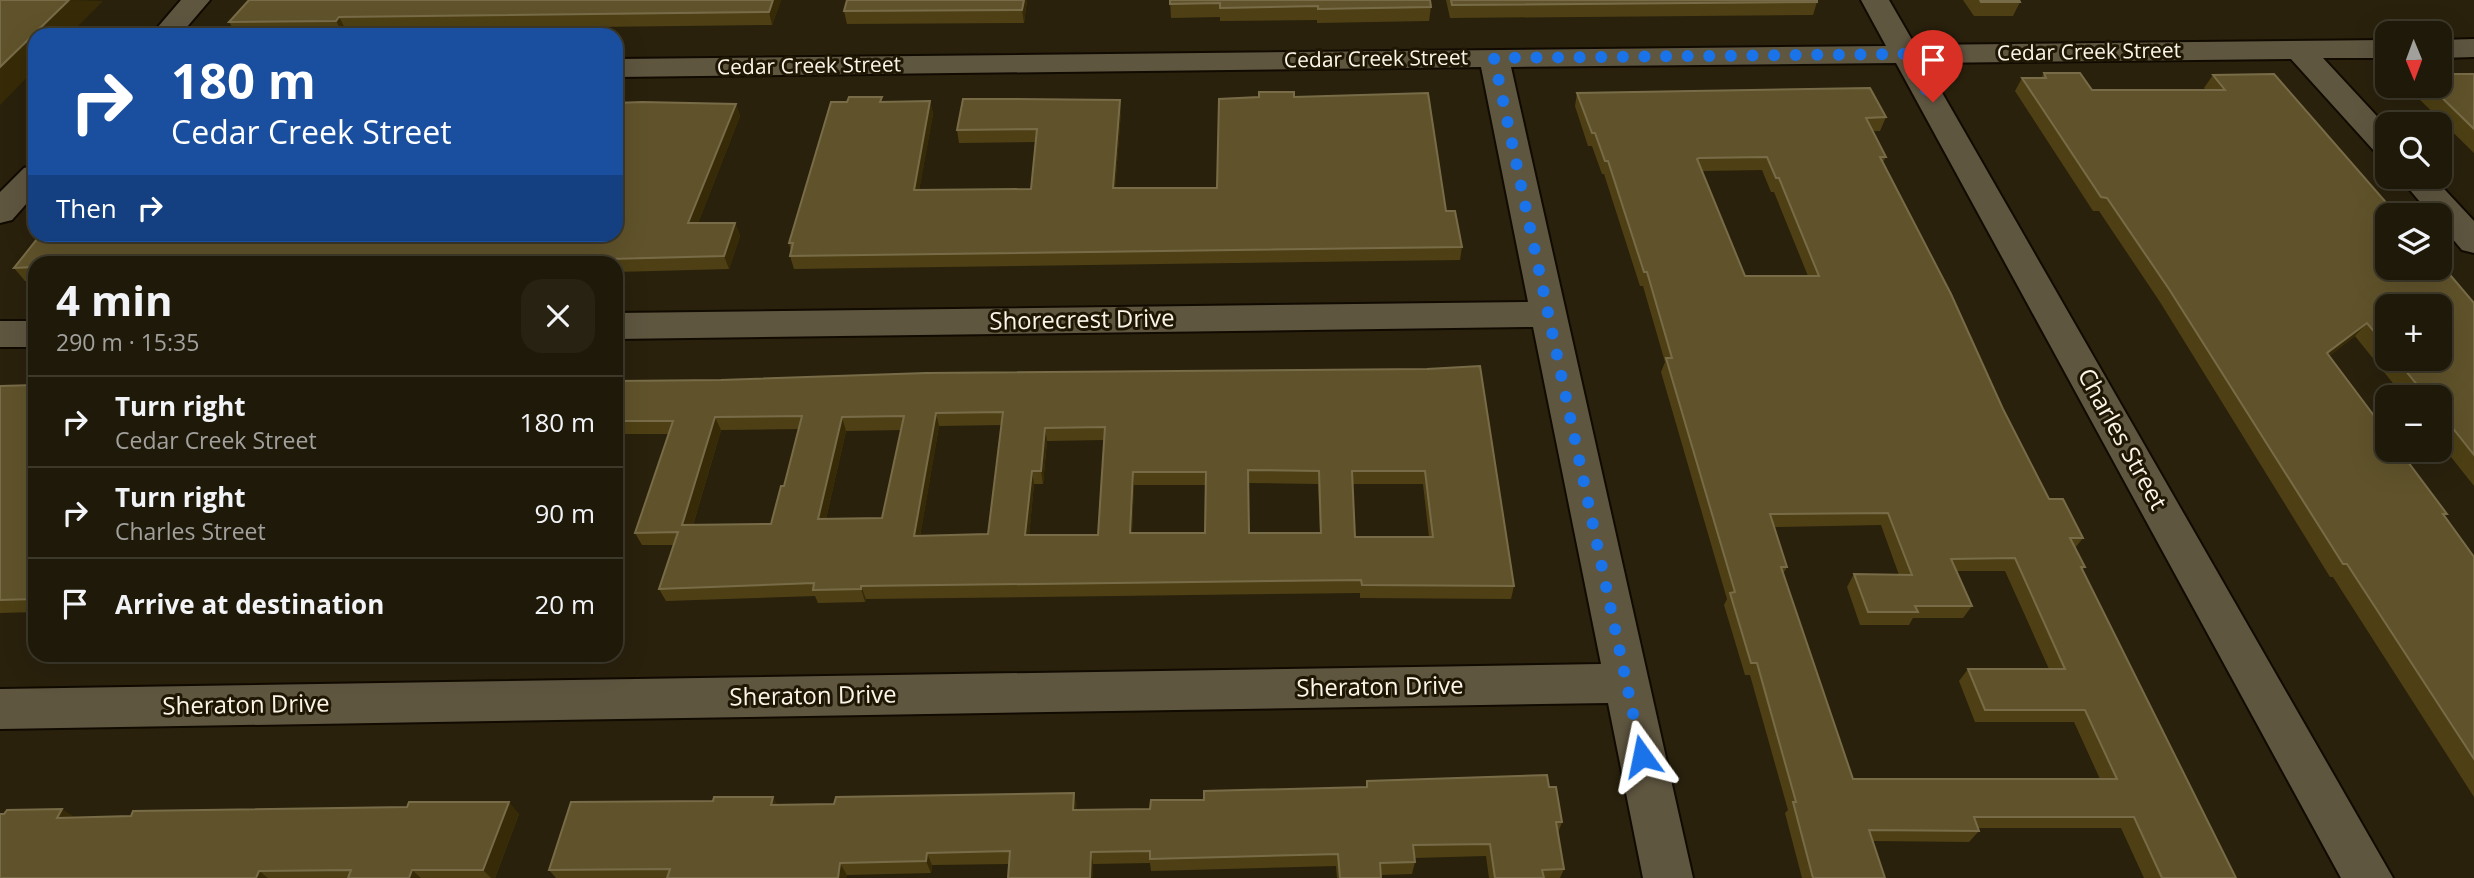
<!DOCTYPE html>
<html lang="en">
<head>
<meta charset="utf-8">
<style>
	:root { --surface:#1f1909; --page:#272212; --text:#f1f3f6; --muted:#a1a09c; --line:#3c382a }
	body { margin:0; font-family:"Open Sans",sans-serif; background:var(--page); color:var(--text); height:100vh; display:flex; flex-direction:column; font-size:26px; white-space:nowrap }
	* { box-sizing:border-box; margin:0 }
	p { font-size:23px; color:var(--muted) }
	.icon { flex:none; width:38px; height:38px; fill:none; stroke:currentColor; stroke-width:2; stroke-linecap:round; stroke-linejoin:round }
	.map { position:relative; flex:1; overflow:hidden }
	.panel { position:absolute; left:28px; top:256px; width:595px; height:406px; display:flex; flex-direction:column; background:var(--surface); border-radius:21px; box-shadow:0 7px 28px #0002,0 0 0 2px var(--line) }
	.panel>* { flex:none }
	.hud { position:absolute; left:28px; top:28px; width:595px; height:214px; border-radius:21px; box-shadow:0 7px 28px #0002,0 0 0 2px var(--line); background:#1a4fa0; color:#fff; overflow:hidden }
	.needle { width:46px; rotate:179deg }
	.tools { position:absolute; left:2375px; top:21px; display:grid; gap:14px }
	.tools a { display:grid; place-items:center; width:77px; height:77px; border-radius:14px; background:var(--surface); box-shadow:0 7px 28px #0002,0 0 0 2px var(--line); font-size:35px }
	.pin { position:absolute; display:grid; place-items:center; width:60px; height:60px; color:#fff; margin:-72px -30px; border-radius:50% 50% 50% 0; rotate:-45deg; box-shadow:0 0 7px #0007 }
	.pin .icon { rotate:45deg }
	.me { position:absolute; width:77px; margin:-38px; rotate:348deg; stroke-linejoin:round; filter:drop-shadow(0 0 5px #0008) }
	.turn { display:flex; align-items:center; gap:24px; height:147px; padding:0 28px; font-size:32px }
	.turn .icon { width:91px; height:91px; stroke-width:2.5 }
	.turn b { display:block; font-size:49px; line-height:60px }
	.then { display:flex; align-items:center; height:66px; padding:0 28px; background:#0003; gap:14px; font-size:26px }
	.round { display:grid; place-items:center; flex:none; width:74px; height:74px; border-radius:21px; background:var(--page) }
	.summary { display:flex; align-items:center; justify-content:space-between; height:119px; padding:0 28px }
	h1 { font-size:42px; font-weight:700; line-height:52px }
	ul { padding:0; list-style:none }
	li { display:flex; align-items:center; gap:21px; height:91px; padding:0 28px; border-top:2px solid var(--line) }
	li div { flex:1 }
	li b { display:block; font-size:26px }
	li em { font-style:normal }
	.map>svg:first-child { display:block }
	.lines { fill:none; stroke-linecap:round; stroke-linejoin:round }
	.minor-casing { stroke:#110a00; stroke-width:4 }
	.minor { fill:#5f5640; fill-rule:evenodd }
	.wall { fill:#4e4014; fill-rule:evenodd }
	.shaded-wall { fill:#372b07 }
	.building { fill:#60532b; stroke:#786c48; stroke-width:2; fill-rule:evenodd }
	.route { stroke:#1a73e8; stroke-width:12; stroke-dasharray:0 21.6 }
	.labels { text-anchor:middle; stroke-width:6; stroke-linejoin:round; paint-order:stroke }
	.far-street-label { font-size:21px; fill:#faf5e8; stroke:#1f1704 }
	.street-label { font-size:24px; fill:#faf5e8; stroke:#1f1704 }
</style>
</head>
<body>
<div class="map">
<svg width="2474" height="878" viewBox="0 0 2474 878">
	<rect width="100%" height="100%" fill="#29210c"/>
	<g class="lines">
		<defs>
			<g id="minor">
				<polygon points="181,0 210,0 180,35 151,35"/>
				<polygon points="1861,0 1889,0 1915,45 2387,40 2387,58 2323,58 2387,127 2387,156 2376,153 2291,59 1925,63 2393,878 2341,878 1896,63 1511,67 1693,878 1643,878 1608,703 0,729 0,689 1601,664 1533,327 616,339 616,313 1528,302 1481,67 616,77 616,59 1886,46"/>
				<polygon points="2474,39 2474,57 2440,58 2440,40"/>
				<polygon points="35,165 35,194 12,220 0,223 0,192 24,168"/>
				<polygon points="2399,177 2433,177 2474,221 2474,253 2462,250 2440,224 2440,215 2431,215"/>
				<rect x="0" y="321" width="35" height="26"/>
			</g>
		</defs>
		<use href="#minor" class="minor-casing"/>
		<use href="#minor" class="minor"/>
	</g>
	<g class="wall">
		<polygon points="781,0 772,25 346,30 343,34 237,35 229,22"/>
		<polygon points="847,0 1027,0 1024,23 847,24 844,11"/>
		<polygon points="1170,0 1431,7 1429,21 1317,23 1317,20 1220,21 1220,17 1171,18"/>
		<polygon points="1446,0 1817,0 1817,2 1813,15 1450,18"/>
		<polygon points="1963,0 2019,0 2020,2 2013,16 1974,16"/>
		<path d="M 2044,73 L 2092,90 L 2206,90 L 2204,88 L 2213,75 L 2474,303 L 2474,486 L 2440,443 L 2440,397 L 2404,397 L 2355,336 L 2329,356 L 2447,514 L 2444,516 L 2474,557 L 2474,797 L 2333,577 L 2330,577 L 2160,302 L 2099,211 L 2093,211 L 2015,91 L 2022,78 L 2041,78 ZM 2387,306 L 2440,359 L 2387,359 Z"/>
		<polygon points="2474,74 2474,153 2408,88 2409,86 2440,86"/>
		<path d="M 1577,93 L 1886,117 L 1880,131 L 1872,131 L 1886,157 L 1883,162 L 2003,409 L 2049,499 L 2083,538 L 2075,548 L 2085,567 L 2082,570 L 2236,878 L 2144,878 L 2121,828 L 1978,828 L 1979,831 L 1969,842 L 1873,841 L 1885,878 L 1802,878 L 1785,813 L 1788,810 L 1750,675 L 1745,675 L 1724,605 L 1727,599 L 1661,372 L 1665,362 L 1643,286 L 1640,286 L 1604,174 L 1602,174 L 1592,146 L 1588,146 L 1575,106 ZM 1762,170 L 1771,192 L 1774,192 L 1808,276 L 1745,276 L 1702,171 ZM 1881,525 L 1899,575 L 1854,574 L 1847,587 L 1860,625 L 1909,625 L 1913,618 L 1963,618 L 1972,606 L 1957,571 L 2005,571 L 2049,669 L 1968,669 L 1959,681 L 1975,722 L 2074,722 L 2100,779 L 1853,779 L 1783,574 L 1787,567 L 1774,527 Z"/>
		<polygon points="1294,97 1446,211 1462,247 1460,260 794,269 790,256 791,251 789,243 847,102 930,101 933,114 919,190 1031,189 1035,142 959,143 957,130 1121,112 1115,188 1217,188"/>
		<polygon points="642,102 736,104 740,116 698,223 735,223 740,236 729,269 616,272 616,262 35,262 35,281 25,281 14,268 41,234 616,234 616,103"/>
		<path d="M 1427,369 L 1514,586 L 1511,599 L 1360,598 L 1360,593 L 866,599 L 865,602 L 818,603 L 815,596 L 666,601 L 659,589 L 673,545 L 642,545 L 635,533 L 669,434 L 616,434 L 616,381 L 721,380 ZM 1002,425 L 988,534 L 920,536 L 939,426 ZM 798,429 L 784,486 L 771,524 L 693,525 L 721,430 ZM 902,430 L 882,518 L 826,519 L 846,431 ZM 1104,440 L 1098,535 L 1029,535 L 1034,484 L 1043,484 L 1047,441 ZM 1248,483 L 1318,484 L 1320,533 L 1249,533 ZM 1352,484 L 1423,484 L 1429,537 L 1355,537 ZM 1134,485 L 1206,485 L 1205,533 L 1132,533 Z"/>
		<polygon points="35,385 35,612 0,613 0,386"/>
		<polygon points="1367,781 1549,787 1562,822 1558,833 1564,869 1560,878 1489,878 1486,856 1414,858 1415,862 1412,874 1381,875 1381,878 1337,878 1336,866 1151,871 1150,863 1093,864 1093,878 1008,878 1009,864 932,865 931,873 847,875 846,878 556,878 549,870 713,801 777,805 834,804 1074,793 1076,810 1150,809 1204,800 1366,787"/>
		<polygon points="519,814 495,878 0,878 75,817"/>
	</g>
	<g class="shaded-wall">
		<polygon points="69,0 103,1 69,35 35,35 35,69 0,105 0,67"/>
		<polygon points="773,0 781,0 772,25 769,12"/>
		<polygon points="1024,0 1027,0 1024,23 1022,10"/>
		<polygon points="339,17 346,30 343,34 336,21"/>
		<polygon points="1120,100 1121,112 1114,201 1113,188"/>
		<polygon points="930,101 933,114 917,203 914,190"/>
		<polygon points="736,104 740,116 693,236 688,223"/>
		<polygon points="735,223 740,236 729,269 724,256"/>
		<polygon points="2367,323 2355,336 2316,366 2327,353"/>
		<polygon points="936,413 939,426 918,549 914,536"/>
		<polygon points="715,417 721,430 689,538 682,525"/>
		<polygon points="842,417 846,431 823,532 818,519"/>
		<polygon points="1045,428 1047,441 1043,484 1041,471"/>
		<polygon points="1032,471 1034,484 1028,548 1025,535"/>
		<polygon points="1133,472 1134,485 1131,546 1130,533"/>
		<polygon points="861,586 866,599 865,602 861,589"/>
		<polygon points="1074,793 1077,805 1075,823 1073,810"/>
		<polygon points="773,797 780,809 771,805"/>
		<polygon points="509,802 519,814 495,878 491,878 483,870"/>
		<polygon points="62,809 79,820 57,818"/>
		<polygon points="1091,852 1093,864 1093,878 1090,878"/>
		<polygon points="927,853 932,865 931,873 926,861"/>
		<polygon points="840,863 847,875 846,878 838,878"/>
		<polygon points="412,870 421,878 409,878"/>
		<polygon points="259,871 268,878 256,878"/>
	</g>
	<g class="building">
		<polygon points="0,0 69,0 0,67"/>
		<polygon points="249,0 773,0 769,12 339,17 336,21 229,22"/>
		<polygon points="847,0 1024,0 1022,10 844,11"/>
		<polygon points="1170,0 1430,0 1431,7 1318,9 1318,6 1220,8 1220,3 1170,4"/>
		<polygon points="1451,0 1817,0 1817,2 1452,5"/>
		<polygon points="1980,0 2019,0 2020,2 1981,2"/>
		<polygon points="2044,73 2080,73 2092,90 2225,90 2213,75 2274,74 2397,215 2387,215 2387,268 2440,268 2440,263 2474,303 2474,455 2440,412 2440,397 2427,397 2396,359 2440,359 2440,306 2387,306 2387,347 2367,323 2327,353 2387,433 2387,450 2399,450 2447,514 2443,514 2474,557 2474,759 2347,564 2343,564 2169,289 2107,198 2101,197 2022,78 2046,78"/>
		<polygon points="2440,74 2474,74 2474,129 2430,86 2440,86"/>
		<path d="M 1870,88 L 1886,117 L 1866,118 L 1886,157 L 1880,157 L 1951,294 L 2003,409 L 2049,499 L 2063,499 L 2083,538 L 2070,538 L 2085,567 L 2081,567 L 2236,878 L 2162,878 L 2134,817 L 1974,817 L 1979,831 L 1869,830 L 1885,878 L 1813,878 L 1793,802 L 1796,802 L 1757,663 L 1751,663 L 1730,593 L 1735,592 L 1666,358 L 1672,358 L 1647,272 L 1644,272 L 1608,161 L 1605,161 L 1595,133 L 1592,133 L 1577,93 ZM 1767,157 L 1776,178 L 1779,178 L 1819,276 L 1745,276 L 1697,159 L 1699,158 ZM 1888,513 L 1912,575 L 1854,574 L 1868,612 L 1918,612 L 1915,606 L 1972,606 L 1951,559 L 2015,558 L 2065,669 L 1968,669 L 1985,710 L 2085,710 L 2117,779 L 1853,779 L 1781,567 L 1787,567 L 1770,514 Z"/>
		<polygon points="1259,92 1294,92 1294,97 1428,93 1446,211 1455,211 1462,247 790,256 793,243 789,243 831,102 847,102 849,97 882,97 880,102 930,101 914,190 1031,189 1037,129 957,130 963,99 1009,99 1120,100 1113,188 1217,188 1219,99 1259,97"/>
		<polygon points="642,102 736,104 688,223 735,223 724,256 533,261 364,262 366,260 294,262 35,262 35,267 14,268 41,234 616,234 616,103"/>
		<path d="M 1480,366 L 1514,586 L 1362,585 L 1361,580 L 861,586 L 861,589 L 813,590 L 814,583 L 659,589 L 678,532 L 635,533 L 673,421 L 616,421 L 616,381 L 721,380 L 926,373 L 1427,369 ZM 1003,412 L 988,534 L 914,536 L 936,413 ZM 802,416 L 784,486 L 781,486 L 771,524 L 682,525 L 715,417 ZM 904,416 L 882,518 L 818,519 L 842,417 ZM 1105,427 L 1098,535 L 1025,535 L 1032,471 L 1041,471 L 1045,428 ZM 1248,470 L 1319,471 L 1321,533 L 1249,533 ZM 1352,471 L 1425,471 L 1433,537 L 1355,537 ZM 1133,472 L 1206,472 L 1205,533 L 1130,533 Z"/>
		<polygon points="35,385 35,599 0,600 0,386"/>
		<polygon points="1547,775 1549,787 1556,787 1562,822 1556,822 1564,869 1542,870 1544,878 1495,878 1490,844 1413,845 1415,862 1380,863 1381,878 1340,878 1338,854 1150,859 1150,851 1091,852 1090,878 1008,878 1010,851 927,853 926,861 840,863 838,878 667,878 670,869 549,870 571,802 713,801 714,797 773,797 771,805 834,804 836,797 1074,793 1073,810 1150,809 1151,800 1204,800 1204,791 1367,787 1367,781"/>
		<polygon points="409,802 509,802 483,870 412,870 409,878 348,878 351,870 259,871 256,878 0,878 0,814 4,814 7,810 62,809 57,818 131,816 133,811 407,807"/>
	</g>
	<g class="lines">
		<polyline class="route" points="1642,756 1494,58 1906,54 1933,102"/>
	</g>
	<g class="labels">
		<g class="far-street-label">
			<text transform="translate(2089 52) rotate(-1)" y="7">Cedar Creek Street</text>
			<text transform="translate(1376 59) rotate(-1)" y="7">Cedar Creek Street</text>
			<text transform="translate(809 66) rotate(-1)" y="7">Cedar Creek Street</text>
		</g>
		<g class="street-label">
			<text transform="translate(1082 320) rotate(-1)" y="8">Shorecrest Drive</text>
			<text transform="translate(2122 439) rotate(61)" y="8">Charles Street</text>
			<text transform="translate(1380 687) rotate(-1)" y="8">Sheraton Drive</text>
			<text transform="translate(813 696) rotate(-1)" y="8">Sheraton Drive</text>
			<text transform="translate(246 705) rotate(-1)" y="8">Sheraton Drive</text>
		</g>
	</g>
</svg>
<div class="tools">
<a><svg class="needle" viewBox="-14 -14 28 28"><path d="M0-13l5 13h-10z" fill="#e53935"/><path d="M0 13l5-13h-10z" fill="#a1a09c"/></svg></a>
<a><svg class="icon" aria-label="search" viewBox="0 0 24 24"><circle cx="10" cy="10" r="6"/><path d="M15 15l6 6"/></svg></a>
<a><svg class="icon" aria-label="layers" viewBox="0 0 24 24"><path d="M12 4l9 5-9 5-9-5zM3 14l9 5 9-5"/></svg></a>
<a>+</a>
<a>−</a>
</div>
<div class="pin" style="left:1933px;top:102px;background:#d93025"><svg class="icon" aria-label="arrive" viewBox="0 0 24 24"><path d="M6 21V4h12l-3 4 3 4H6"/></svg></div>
<svg class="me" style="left:1642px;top:756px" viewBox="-20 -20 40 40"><path d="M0-17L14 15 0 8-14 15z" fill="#1a73e8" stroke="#fff" stroke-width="4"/></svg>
<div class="hud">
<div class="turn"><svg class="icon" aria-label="right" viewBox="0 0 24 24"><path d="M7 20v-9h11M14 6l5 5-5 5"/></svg><div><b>180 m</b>Cedar Creek Street</div></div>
<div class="then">Then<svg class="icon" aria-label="right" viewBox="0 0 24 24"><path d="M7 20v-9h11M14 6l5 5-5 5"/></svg></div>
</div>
<section class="panel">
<div class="summary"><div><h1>4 min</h1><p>290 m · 15:35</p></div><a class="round"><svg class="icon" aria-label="close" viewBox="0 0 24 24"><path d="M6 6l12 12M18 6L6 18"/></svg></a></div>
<ul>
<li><svg class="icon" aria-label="right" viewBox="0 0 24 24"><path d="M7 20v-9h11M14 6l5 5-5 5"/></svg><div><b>Turn right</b><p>Cedar Creek Street</p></div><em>180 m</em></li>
<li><svg class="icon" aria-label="right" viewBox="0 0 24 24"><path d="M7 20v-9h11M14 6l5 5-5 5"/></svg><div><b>Turn right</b><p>Charles Street</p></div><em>90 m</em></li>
<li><svg class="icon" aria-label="arrive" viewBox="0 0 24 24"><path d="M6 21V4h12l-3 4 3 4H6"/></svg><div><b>Arrive at destination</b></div><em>20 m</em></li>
</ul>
</section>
</div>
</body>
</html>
